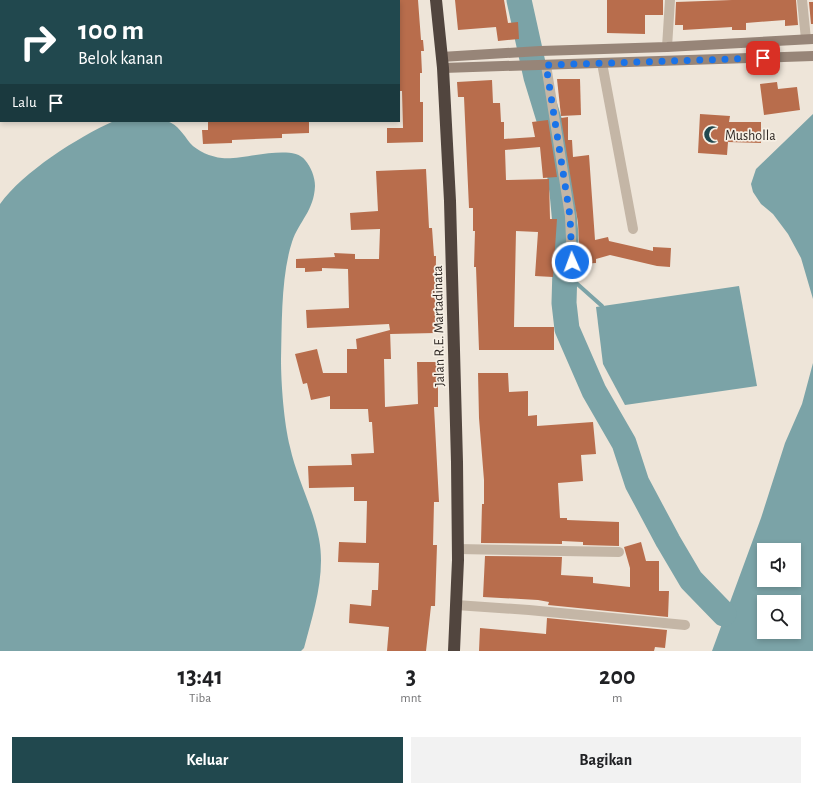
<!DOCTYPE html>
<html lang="id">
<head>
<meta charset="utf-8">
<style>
	:root { --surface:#fff; --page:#f2f2f2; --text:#202124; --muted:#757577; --accent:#21484e }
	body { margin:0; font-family:"Alegreya Sans",sans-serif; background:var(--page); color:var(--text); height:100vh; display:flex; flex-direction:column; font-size:15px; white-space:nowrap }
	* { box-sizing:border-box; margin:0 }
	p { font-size:13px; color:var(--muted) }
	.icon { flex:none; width:22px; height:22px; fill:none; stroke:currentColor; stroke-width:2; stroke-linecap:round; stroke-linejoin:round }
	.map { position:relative; height:651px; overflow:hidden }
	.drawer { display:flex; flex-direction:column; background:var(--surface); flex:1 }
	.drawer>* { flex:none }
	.hud { position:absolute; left:0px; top:0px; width:400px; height:122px; box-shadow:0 2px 6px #0003; background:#21484e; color:#fff; overflow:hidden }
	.fabs { position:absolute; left:757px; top:543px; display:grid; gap:8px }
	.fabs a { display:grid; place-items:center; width:44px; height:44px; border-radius:0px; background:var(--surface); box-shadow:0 2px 6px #0003; font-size:20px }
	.pin { position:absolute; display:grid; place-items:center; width:34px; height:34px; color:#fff; margin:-17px; border-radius:8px; box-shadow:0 2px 6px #0006 }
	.me { position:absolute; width:44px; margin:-22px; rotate:358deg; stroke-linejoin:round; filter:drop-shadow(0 0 3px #0008) }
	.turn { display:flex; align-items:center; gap:14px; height:84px; padding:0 12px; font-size:18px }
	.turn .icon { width:52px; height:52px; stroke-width:2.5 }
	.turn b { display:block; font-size:28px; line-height:34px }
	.then { display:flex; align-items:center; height:38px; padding:0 12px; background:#0003; gap:8px; font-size:15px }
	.eta { display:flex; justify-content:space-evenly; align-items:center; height:68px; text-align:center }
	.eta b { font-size:24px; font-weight:700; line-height:28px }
	.cta { display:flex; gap:8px; margin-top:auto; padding:8px 12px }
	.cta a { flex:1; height:46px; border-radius:0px; background:var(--accent); color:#fff; font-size:16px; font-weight:700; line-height:46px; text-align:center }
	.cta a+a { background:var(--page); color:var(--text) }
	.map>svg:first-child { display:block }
	.water { fill:#7ba3a7; fill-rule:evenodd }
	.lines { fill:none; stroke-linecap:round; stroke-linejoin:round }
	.stream { stroke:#7ba3a7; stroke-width:4 }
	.river { stroke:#7ba3a7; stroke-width:25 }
	.building { fill:#b86d4c }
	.street { stroke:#c4b6a6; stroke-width:10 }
	.secondary { stroke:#978578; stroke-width:10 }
	.highway { stroke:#51453e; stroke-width:12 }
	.route { stroke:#1a73e8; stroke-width:7; stroke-dasharray:0 12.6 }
	.labels { text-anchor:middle; stroke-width:3.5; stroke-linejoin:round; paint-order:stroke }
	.poi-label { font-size:14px; fill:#312a26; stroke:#f6efe4; text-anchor:start }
	.street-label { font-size:14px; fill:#312a26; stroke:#f6efe4 }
</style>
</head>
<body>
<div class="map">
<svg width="813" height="651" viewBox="0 0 813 651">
	<rect width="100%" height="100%" fill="#eee5d9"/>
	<g class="water">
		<polygon points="813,114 813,299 801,258 788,234 773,214 761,204 753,192 751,184 756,169"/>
		<path d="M 114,121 C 126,121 157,118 167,121 C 178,125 183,134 190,143 C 197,151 211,157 222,158 C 241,161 292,143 305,160 C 311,167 315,177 315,186 C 314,211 299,221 292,242 C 281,276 282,322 281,359 C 281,384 284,423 290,447 C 297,479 313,507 319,539 C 326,575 313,614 304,648 L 301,651 L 0,651 L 0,204 C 23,172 78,137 114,121 Z"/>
		<polygon points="739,286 757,386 625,405 603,364 596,307"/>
		<path d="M 813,363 L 813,651 L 712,651 L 761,518 L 785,443 L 802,404 ZM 764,550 L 794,550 L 794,580 L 764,580 ZM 764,602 L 794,602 L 794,632 L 764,632 Z"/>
	</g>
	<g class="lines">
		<polyline class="stream" points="565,273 602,306"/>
		<polyline class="river" points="519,0 536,77 554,136 562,192 566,235 564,303 567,329 594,391 624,443 637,483 668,541 691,580 724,614"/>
	</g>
	<g class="building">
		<polygon points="399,0 418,0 421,40 423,40 424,51 421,51 422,73 420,73 420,102 423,102 423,142 387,143 387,128 403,128 402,91 399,91"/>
		<polygon points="455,0 504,0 508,23 518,22 519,39 498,41 496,27 458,30"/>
		<polygon points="607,0 663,0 663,15 645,15 645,34 607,33"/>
		<polygon points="732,0 796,0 798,25 785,26 785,20 746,23 746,30 732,30 732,27 683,30 683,25 675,25 676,2"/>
		<polygon points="809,2 813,2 813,24 811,24"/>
		<polygon points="557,79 580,79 581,115 561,116"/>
		<polygon points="492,80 493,103 500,103 501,122 504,122 504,139 535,137 532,122 548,120 557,177 543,178 540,147 505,150 506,180 549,179 550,219 557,219 553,277 535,276 538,232 516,231 514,327 554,327 554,350 479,350 476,267 474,267 475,231 473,231 473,208 469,208 464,97 458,97 457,82"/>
		<polygon points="777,82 778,89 797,87 800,110 764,115 760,84"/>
		<polygon points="700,114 730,116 729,122 761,122 761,143 728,142 727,155 698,153"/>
		<polygon points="568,117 568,140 572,140 573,157 589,155 595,240 608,237 609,241 653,251 653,247 671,248 670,267 657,266 610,255 596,259 596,263 580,264 578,223 561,118"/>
		<polygon points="208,121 309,121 309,133 282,134 282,138 232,140 232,143 203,144 202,130 208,130"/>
		<polygon points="426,169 429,228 432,228 434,256 436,256 435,333 390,334 390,330 391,359 384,359 385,407 418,404 417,362 438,362 438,407 434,407 439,502 434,502 433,545 437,545 435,606 431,606 426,651 387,651 389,627 349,623 350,604 371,606 372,590 378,590 379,563 338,562 339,542 366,543 367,501 354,501 354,487 309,488 308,466 352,465 351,454 374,453 372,422 369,422 368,409 330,409 330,396 311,400 307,383 303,384 295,354 317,349 323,373 347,373 347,349 357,349 356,339 390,330 389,324 307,328 306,310 349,308 348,269 322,268 322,271 305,272 305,268 296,268 296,259 335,257 334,253 355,254 355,259 379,259 380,229 351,230 350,213 378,211 376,171"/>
		<polygon points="478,373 508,373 509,392 528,391 528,416 537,415 537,426 593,422 596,454 581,455 583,481 558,483 560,518 567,518 567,520 619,522 619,546 583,545 583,542 562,541 562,544 481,543 482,504 484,504 484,480 479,418"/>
		<polygon points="641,542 646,561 659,561 659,591 669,591 668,617 548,605 549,602 538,600 483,597 485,556 562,557 561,575 593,577 593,583 630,587 630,568 624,547"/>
		<polygon points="547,618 667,630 665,648 655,647 654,651 479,651 480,628 546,634"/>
	</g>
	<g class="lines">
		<g class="street">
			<polyline points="254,0 254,1"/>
			<polyline points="802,0 806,39"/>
			<polyline points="667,47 670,0"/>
			<polyline points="602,63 633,229"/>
			<polyline points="546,65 570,216 572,262"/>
			<polyline points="458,549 619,552"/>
			<polyline points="456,605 529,610 685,625"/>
		</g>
		<g class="secondary">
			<polyline points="441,57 540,51 667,47 813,39"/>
			<polyline points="443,68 813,56"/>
		</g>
		<polyline class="highway" points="436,0 443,68 450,201 457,462 458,560 454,651"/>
	</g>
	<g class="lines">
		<polyline class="route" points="572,262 570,216 546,65 763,58"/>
	</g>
	<defs>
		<symbol id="mosque-bare" viewBox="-9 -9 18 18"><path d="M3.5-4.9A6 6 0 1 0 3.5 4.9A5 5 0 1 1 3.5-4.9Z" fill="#21484e" stroke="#f6efe4" stroke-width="2.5" paint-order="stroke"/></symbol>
	</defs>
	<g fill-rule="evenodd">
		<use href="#mosque-bare" x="700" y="122" width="25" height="25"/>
	</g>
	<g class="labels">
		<g class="poi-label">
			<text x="725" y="140">Musholla</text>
		</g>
		<g class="street-label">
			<text transform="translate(438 326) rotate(-91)" y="5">Jalan R.E. Martadinata</text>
		</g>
	</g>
</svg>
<div class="fabs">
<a><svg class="icon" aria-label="sound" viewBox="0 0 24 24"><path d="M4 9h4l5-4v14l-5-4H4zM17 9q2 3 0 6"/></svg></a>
<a><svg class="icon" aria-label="search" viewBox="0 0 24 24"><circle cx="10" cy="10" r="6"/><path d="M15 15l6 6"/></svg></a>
</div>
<div class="pin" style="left:763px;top:58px;background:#d93025"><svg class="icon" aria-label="arrive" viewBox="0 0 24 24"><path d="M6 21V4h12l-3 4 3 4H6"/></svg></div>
<svg class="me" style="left:572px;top:262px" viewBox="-20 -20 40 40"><circle r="17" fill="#1a73e8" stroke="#fff" stroke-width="3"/><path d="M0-11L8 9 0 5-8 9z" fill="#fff"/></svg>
<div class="hud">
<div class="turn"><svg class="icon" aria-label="right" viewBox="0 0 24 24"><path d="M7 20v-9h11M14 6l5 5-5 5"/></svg><div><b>100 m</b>Belok kanan</div></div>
<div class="then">Lalu<svg class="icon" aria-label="arrive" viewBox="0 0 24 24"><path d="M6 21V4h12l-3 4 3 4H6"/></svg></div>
</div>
</div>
<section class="drawer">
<div class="eta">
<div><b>13:41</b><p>Tiba</p></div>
<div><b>3</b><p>mnt</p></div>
<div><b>200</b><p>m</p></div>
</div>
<div class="cta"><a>Keluar</a><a>Bagikan</a></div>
</section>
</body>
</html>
